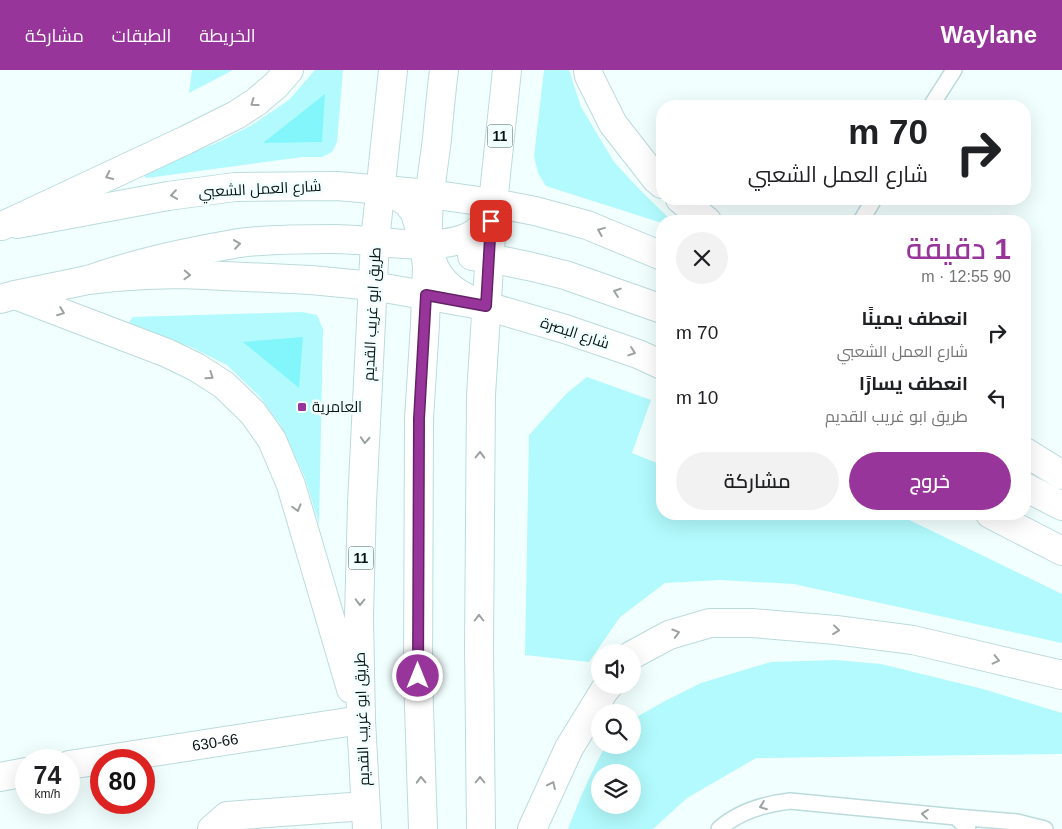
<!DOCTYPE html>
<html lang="ar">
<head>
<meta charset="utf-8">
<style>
	:root { --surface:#fff; --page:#f2f2f2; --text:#202124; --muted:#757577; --accent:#98359b }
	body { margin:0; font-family:Helvetica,Cairo,sans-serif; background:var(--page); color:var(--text); direction:rtl; height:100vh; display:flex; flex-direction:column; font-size:19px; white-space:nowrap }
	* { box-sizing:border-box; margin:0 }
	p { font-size:16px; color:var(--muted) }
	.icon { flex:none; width:28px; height:28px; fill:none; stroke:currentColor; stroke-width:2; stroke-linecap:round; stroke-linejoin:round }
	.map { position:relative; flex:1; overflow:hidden; direction:ltr }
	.sheet { position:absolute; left:656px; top:145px; width:375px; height:305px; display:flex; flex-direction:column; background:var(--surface); border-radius:20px; box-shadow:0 5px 20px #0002; direction:rtl }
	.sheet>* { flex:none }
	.top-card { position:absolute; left:656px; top:30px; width:375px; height:105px; border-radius:20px; box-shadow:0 5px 20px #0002; direction:rtl; background:#fff; color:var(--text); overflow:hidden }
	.buttons { position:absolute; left:591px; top:574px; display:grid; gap:10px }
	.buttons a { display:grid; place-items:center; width:50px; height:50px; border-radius:50%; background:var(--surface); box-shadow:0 5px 20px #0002; font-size:25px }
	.speed { position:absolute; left:15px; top:679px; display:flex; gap:10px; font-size:25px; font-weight:700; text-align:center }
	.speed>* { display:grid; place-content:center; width:65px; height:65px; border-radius:50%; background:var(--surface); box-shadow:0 5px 20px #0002; line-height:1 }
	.speed small { font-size:12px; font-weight:400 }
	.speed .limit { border:8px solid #d22; background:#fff; color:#111 }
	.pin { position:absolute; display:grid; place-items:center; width:42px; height:42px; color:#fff; margin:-21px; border-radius:10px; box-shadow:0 2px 8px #0006 }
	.me { position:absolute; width:55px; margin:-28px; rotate:0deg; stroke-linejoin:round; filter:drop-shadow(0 0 4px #0008) }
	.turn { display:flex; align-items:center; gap:18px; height:105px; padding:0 20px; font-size:22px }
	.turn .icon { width:65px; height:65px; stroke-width:2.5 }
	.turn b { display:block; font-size:35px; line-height:42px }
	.round { display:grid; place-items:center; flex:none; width:52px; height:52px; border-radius:26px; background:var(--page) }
	.summary { display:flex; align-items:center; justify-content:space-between; height:85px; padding:0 20px }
	h1 { font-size:30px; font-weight:600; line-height:38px; color:var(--accent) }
	.cta { display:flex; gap:10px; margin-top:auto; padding:10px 20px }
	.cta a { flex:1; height:58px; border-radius:30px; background:var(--accent); color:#fff; font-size:20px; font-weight:600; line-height:58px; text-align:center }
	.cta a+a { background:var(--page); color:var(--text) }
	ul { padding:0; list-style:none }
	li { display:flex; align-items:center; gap:15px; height:65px; padding:0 20px }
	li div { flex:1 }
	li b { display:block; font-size:19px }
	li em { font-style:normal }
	header { display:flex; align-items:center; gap:30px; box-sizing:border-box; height:70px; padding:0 25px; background:var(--accent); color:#fff }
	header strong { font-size:24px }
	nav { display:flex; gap:28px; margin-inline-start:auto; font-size:18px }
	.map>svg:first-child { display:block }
	.green { fill:#b2fafd; fill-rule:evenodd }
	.water { fill:#83f6fb }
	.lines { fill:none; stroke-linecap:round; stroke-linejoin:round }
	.service-casing { stroke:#bcdbdc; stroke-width:18 }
	.minor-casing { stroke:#bcdbdc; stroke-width:30 }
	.secondary-casing { stroke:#bcdbdc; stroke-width:30 }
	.trunk-casing { stroke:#bcdbdc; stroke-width:30 }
	.service { stroke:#fff; stroke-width:15 }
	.minor { stroke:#fff; stroke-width:28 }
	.secondary { stroke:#fff; stroke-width:28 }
	.trunk { stroke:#fff; stroke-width:28 }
	.oneway { stroke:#9ca1a1 }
	.route-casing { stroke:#632265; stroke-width:12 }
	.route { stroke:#98359b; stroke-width:9 }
	.poi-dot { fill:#98359b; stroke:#f2ffff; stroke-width:2 }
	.labels { text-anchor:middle; stroke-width:5; stroke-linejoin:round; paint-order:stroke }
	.shield { fill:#f2ffff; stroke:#4e5a5a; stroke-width:1 }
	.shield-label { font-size:14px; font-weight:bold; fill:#081414 }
	.street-label { font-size:15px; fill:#081414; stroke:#f2ffff }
	.poi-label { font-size:15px; fill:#081414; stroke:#f2ffff; text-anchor:start }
</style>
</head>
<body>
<header>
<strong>Waylane</strong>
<nav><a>الخريطة</a><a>الطبقات</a><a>مشاركة</a></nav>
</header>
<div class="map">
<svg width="1062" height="759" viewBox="0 0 1062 759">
	<rect width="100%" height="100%" fill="#f2ffff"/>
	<g class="green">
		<polygon points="192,0 233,0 189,23"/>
		<polygon points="315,0 343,0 337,72 332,82 322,87 303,87 147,108 145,107 144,103 147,101 219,72 252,55 289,30"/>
		<polygon points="544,0 569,0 581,37 614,92 640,120 672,151 662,151 662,153 546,116 538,103 534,86"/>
		<polygon points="302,242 317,245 323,259 319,454 305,408 281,356 260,327 227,295 191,277 130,256 129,252 133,247"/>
		<polygon points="587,307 651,330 632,383 662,395 662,444 897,444 1062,524 1062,573 794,514 720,510 665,513 620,547 589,592 525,585 529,365 566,324"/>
		<path d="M 835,590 L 881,594 L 983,619 L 1062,643 L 1062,684 L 756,688 L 687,728 L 653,759 L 568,759 C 579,730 591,702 606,675 L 632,675 L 633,649 L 665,631 L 701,613 L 771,592 ZM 632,702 L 632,735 L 600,735 L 600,702 Z"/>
	</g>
	<g class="water">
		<polygon points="325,24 322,72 263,73"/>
		<polygon points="303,267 299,318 243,272"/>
	</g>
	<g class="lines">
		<defs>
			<g id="service">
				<polyline points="931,36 954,0"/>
				<polyline points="861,151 874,129"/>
				<polyline points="956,747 1017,752 1045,759"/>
				<path d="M 719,759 C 738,742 765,734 790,731 L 956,747 L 968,759"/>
			</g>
			<g id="minor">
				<path id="s1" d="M 69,695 L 361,650"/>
				<polyline points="0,707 26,702"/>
				<polyline points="212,759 227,746 365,736"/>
			</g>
			<g id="secondary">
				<polyline points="17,154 168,126 235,117 337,116 430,124 493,133 535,141 587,155 662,186"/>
				<polyline points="0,229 15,225 88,210 115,207 145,205 182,204 311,210 373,216 486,236 565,259 638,284 662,295"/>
				<polyline points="1025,382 1062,405"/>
				<polyline points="990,444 1062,481"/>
			</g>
			<g id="trunk">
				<path d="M 444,0 C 441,23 439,46 437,69 C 433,103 420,167 435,198 C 445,219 466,229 486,236"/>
				<polyline points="588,0 589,6 613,54 656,109 662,114"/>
				<polyline points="380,120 393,124 407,132 415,143 424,174 427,197 425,254 419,349 418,606 423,759"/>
				<polyline points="680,129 707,151"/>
				<polyline points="2,156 186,70 236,45 256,32 276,15 289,0"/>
				<polyline points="472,186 489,188 528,196 565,205 662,239"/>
				<path d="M 88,210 C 127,196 165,187 206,179 C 217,177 228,175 239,173 C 271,169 303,169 334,169 C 373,169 418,180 456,171 C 475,167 487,156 492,137"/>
				<polyline points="15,225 167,283 196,297 224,315 253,343 272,370 291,415 351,619"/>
				<polyline points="1025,417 1062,436"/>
				<polyline points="632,585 669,565 710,553 752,553 836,560 913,570 1062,605"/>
				<polyline points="367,759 361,650 359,546 362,433 375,171 393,0"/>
				<polyline points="481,759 479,577 481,325 493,133 507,0"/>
				<polyline points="532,759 569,678 604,621 609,615"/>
			</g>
		</defs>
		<use href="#service" class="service-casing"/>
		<use href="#minor" class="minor-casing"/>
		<use href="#secondary" class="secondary-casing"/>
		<use href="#trunk" class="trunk-casing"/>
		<use href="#service" class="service"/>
		<use href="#minor" class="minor"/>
		<use href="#secondary" class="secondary"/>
		<use href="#trunk" class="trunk"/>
	</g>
	<defs><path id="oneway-chevron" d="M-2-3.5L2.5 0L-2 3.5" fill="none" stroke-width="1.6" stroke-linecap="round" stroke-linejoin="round" transform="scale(1.25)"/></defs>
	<g class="oneway">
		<use href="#oneway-chevron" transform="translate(254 33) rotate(144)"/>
		<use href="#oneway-chevron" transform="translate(109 106) rotate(155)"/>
		<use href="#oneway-chevron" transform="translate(174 125) rotate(172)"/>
		<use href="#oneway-chevron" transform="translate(601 161) rotate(-158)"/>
		<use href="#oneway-chevron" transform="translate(237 174) rotate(-8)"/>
		<use href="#oneway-chevron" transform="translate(187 205) rotate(2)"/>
		<use href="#oneway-chevron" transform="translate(617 222) rotate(-161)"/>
		<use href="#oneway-chevron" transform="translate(61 242) rotate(21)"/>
		<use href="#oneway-chevron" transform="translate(632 282) rotate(19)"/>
		<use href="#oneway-chevron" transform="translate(210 306) rotate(34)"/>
		<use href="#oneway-chevron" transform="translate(365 370) rotate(93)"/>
		<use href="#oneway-chevron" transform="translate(480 385) rotate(-89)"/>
		<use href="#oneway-chevron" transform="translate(297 438) rotate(74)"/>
		<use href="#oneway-chevron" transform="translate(360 532) rotate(91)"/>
		<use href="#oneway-chevron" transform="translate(479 548) rotate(-90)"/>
		<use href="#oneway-chevron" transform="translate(836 560) rotate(6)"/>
		<use href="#oneway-chevron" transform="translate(676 563) rotate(-17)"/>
		<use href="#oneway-chevron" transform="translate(996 590) rotate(13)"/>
		<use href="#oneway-chevron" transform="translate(421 710) rotate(-92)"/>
		<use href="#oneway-chevron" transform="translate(480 710) rotate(-90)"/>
		<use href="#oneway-chevron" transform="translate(552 715) rotate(-65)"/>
		<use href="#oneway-chevron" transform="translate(763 736) rotate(160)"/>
		<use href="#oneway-chevron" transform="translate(925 744) rotate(-174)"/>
	</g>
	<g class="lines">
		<defs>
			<polyline id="route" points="418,606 419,349 426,225 486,236 491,151"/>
		</defs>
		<use href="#route" class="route-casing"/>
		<use href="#route" class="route"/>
	</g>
	<rect class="poi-dot" x="297" y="332" width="10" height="10" rx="2.5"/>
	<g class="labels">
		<g class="shield">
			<rect x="487.5" y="54.5" width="25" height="23" rx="4"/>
			<rect x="348.5" y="476.5" width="25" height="23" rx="4"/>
		</g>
		<g class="shield-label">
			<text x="500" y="71">11</text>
			<text x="361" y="493">11</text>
		</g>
		<g class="street-label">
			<text transform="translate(260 119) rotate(-3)" y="5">شارع العمل الشعبي</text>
			<text transform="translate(372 244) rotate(-87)" y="5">طريق ابو غريب القديم</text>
			<text transform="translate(575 263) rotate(18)" y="5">شارع البصرة</text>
			<text transform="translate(362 649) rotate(-92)" y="5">طريق ابو غريب القديم</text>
			<text dy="5" stroke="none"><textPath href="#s1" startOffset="148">630-66</textPath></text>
		</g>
		<g class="poi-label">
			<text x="312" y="342">العامرية</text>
		</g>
	</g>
</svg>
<div class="buttons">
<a><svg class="icon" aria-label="sound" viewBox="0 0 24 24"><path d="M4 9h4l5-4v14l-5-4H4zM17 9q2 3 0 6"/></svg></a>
<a><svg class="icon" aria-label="search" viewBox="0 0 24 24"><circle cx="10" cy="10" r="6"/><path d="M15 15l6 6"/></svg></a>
<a><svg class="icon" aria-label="layers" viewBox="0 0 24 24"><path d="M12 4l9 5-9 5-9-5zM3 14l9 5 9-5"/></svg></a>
</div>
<div class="speed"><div>74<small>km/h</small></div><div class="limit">80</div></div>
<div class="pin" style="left:491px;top:151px;background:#d93025"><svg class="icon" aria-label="arrive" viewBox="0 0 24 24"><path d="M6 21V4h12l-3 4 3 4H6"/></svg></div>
<svg class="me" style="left:418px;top:606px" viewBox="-20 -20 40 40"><circle r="17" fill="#98359b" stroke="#fff" stroke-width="3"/><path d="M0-11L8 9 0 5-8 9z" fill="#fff"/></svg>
<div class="top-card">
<div class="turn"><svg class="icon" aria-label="right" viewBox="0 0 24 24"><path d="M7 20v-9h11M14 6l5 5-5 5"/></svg><div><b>70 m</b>شارع العمل الشعبي</div></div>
</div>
<section class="sheet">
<div class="summary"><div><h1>1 دقيقة</h1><p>90 m · 12:55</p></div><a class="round"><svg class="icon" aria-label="close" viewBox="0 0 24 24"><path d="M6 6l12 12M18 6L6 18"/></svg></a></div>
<ul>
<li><svg class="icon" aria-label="right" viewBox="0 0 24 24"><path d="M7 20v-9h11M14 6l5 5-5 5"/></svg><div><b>انعطف يمينًا</b><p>شارع العمل الشعبي</p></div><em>70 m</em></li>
<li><svg class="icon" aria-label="left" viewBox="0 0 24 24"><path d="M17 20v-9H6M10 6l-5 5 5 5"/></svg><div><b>انعطف يسارًا</b><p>طريق ابو غريب القديم</p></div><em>10 m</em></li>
</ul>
<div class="cta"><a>خروج</a><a>مشاركة</a></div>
</section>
</div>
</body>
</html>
